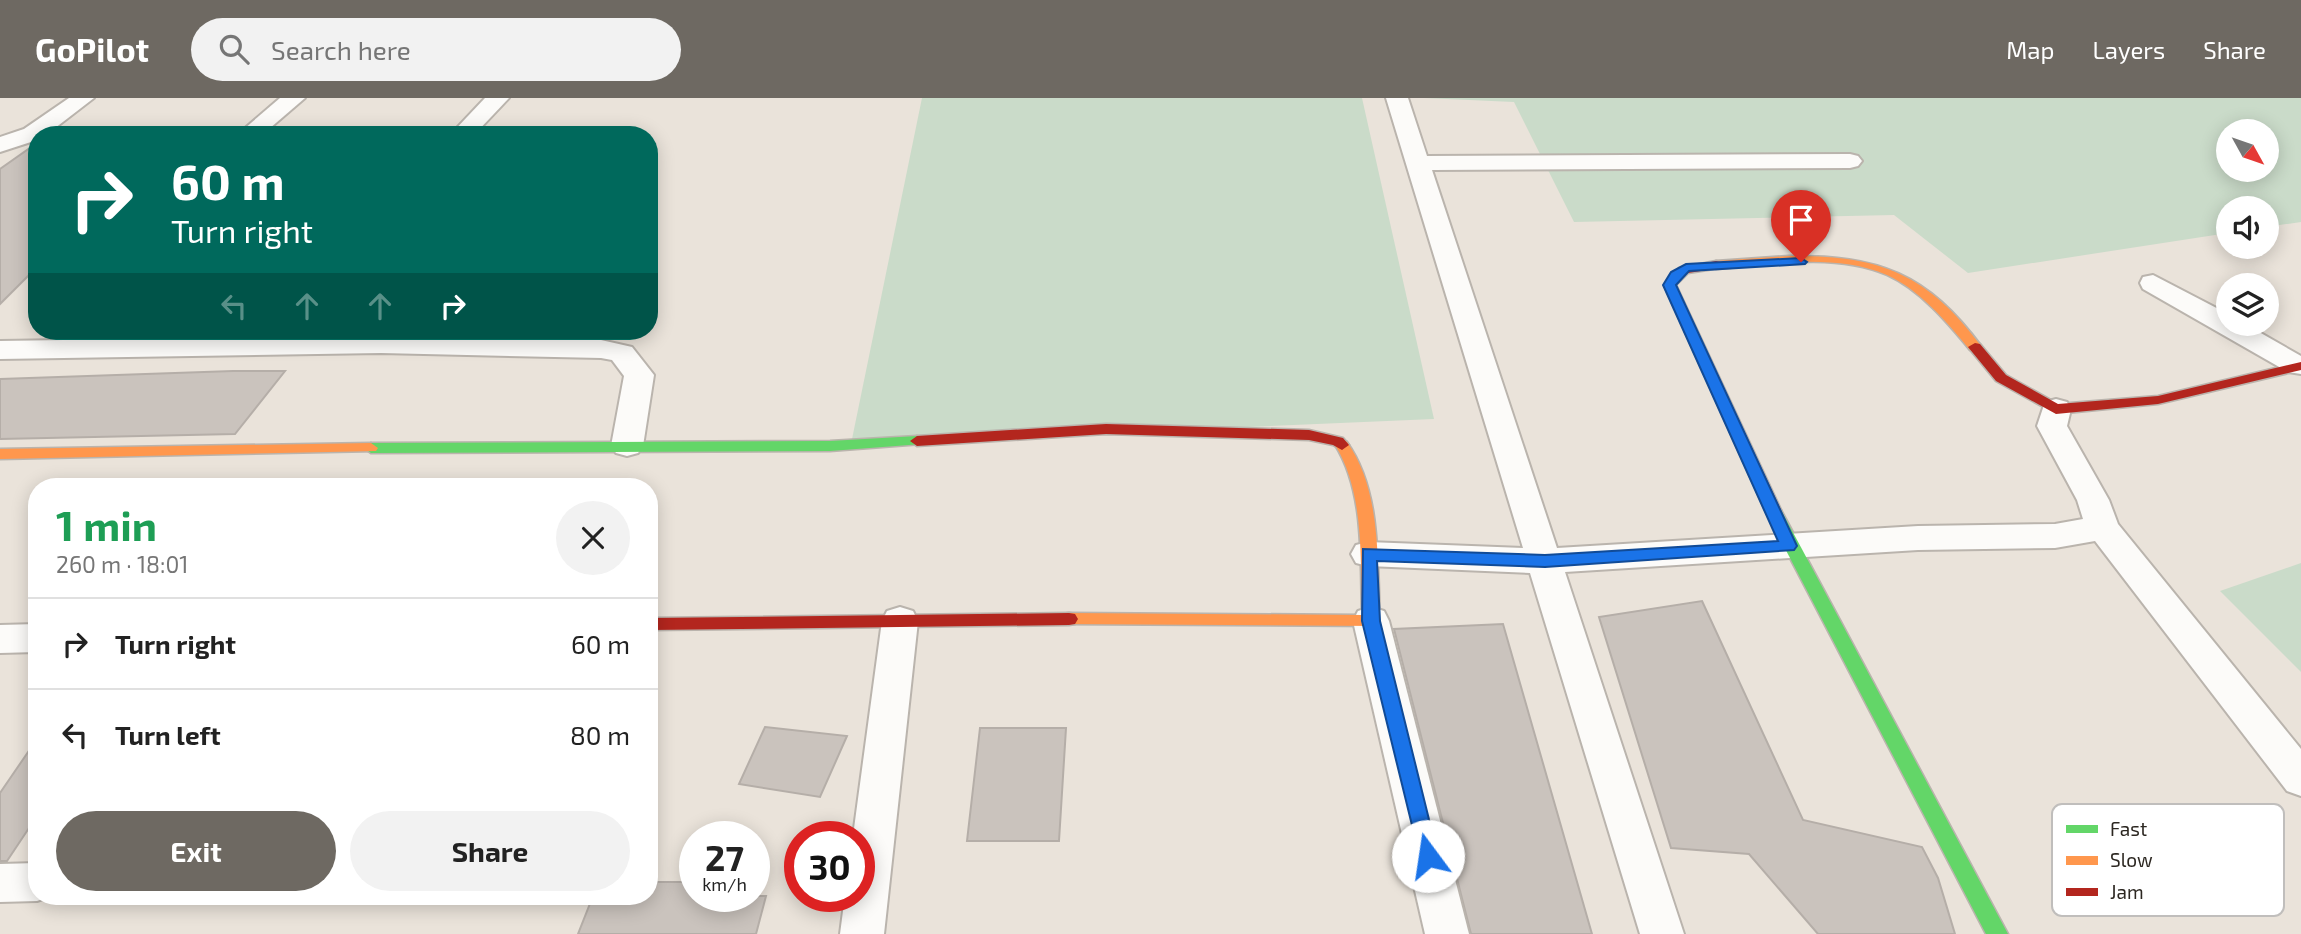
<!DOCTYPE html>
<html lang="en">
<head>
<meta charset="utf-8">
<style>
	:root { --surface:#fff; --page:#f2f2f2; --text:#222; --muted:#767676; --line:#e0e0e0; --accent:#6e6962 }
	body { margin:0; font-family:"Exo 2",sans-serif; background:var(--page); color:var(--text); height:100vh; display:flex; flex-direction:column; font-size:26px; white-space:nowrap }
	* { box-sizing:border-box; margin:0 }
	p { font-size:23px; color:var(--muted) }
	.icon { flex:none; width:38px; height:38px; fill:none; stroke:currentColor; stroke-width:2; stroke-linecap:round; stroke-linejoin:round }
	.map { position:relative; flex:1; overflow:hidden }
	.side { position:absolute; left:28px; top:380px; width:630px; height:427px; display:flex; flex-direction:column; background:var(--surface); border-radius:28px; box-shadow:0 4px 18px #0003 }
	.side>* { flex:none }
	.top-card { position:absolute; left:28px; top:28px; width:630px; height:214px; border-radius:28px; box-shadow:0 4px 18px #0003; background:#00695c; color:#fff; overflow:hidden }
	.needle { width:46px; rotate:130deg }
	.tools { position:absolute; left:2216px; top:21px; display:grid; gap:14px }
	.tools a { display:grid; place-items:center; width:63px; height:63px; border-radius:50%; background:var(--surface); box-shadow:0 4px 18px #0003; font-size:35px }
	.speed { position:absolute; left:679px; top:723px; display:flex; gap:14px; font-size:35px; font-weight:700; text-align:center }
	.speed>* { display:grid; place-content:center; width:91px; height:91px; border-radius:50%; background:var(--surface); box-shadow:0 4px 18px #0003; line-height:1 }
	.speed small { font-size:18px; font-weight:400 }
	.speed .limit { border:10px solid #d22; background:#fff; color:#111 }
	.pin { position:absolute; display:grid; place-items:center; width:60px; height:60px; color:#fff; margin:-72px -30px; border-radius:50% 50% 50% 0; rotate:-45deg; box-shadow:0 0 7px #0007 }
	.pin .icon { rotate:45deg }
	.me { position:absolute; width:77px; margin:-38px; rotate:346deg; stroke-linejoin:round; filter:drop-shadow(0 0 5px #0008) }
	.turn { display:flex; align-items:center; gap:24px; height:147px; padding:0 28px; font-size:32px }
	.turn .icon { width:91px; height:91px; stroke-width:2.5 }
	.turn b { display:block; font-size:49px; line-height:60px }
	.lanes { display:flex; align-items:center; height:66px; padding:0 28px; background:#0003; justify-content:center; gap:35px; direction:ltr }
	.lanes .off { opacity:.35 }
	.round { display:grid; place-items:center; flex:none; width:74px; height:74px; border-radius:37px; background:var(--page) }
	.headline { display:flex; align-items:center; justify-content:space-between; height:119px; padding:0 28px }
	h1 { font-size:42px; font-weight:700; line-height:52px; color:#1e9e55 }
	.button { display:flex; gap:14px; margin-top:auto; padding:14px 28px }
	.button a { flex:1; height:80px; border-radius:42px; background:var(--accent); color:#fff; font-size:28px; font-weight:700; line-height:80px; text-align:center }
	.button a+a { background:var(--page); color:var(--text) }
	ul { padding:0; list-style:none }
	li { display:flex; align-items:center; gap:21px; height:91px; padding:0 28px; border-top:2px solid var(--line) }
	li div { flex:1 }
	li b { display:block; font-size:26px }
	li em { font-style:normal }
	header { display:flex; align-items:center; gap:42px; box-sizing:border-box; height:98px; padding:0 35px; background:var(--accent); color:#fff }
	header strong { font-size:33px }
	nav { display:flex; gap:38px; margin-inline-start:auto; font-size:24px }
	.search { width:490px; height:63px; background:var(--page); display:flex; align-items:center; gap:18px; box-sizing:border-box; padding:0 24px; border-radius:38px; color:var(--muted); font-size:26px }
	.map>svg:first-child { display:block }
	.green { fill:#cadbc9; fill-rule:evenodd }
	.building { fill:#cac3bd; stroke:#b5aea8; stroke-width:2 }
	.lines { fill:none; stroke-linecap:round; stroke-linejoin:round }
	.street-casing { stroke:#bab4ad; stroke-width:4 }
	.fast-casing { stroke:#bab4ad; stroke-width:3 }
	.slow-casing { stroke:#bab4ad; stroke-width:3 }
	.jam-casing { stroke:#bab4ad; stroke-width:3 }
	.street { fill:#fcfbf9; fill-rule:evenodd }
	.fast { fill:#63d668; fill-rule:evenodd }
	.slow { fill:#ff974d; fill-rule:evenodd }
	.jam { fill:#b3261e; fill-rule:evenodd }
	.route { fill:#1a73e8; stroke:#114b97; stroke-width:2 }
	.key { fill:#fff; stroke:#c0bebc; stroke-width:2 }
	.key-label { font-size:19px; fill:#2c2721 }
</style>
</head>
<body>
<header>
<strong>GoPilot</strong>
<div class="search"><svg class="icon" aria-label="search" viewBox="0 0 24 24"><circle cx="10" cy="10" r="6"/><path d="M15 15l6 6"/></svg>Search here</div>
<nav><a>Map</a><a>Layers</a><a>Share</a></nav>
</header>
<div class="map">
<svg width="2301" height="836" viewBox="0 0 2301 836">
	<rect width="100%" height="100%" fill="#eae3da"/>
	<g class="green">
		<polygon points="922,0 1362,0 1434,321 851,346"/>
		<path d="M 1424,0 L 2301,0 L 2301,124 L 2266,129 L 2266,110 L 2228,110 L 2228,135 L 1968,175 L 1894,117 L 1574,124 L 1514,4 ZM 2228,33 L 2266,33 L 2266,72 L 2228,72 Z"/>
		<polygon points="2301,465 2301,574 2220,493"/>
	</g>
	<g class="building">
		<polygon points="37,45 37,169 0,206 0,71"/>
		<polygon points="233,273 285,273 235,336 0,341 0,281"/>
		<polygon points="1702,503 1803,722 1922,749 1938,780 1955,836 1818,836 1749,756 1671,750 1599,519"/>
		<polygon points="1503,526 1592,836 1471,836 1394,531"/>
		<polygon points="765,629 847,638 820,699 739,686"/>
		<polygon points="980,630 1066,630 1059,743 967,743"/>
		<polygon points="37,641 37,718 7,763 0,763 0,695"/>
		<polygon points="649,784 695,784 695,798 766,798 756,836 578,836 593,798 649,798"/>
	</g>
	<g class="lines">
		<defs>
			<g id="street">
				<polygon points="69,0 94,0 46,37 37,37 37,42 0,54 0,39 24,31"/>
				<polygon points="280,0 305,0 262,37 237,37"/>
				<polygon points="485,0 509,0 474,37 450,37"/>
				<polygon points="1386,0 1408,0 1427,58 1850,56 1858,58 1862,63 1858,68 1850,70 1432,72 1557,450 1918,428 2055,426 2083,421 2077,402 2037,328 2045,304 2056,301 2067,304 2071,311 2067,328 2109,402 2118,426 2301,651 2301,698 2287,693 2095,443 2055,450 1918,452 1565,474 1684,836 1640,836 1530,475 1368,468 1356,465 1351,456 1356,447 1368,444 1523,450"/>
				<polygon points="2153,177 2228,216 2228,226 2245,226 2301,258 2301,276 2288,274 2143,191 2140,185 2143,179"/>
				<polygon points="381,237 601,242 632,249 654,277 643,348 638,355 627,358 616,355 611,348 624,278 612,262 601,260 381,255 0,261 0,243"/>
				<polygon points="900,509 913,513 918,523 884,836 840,836 845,798 859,798 859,738 853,738 882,523 887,513"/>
				<polygon points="1371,509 1384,513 1389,523 1469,836 1425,836 1353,523 1358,513"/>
				<polygon points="37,526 37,554 0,555 0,527"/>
				<polygon points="37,765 37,798 51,798 37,803 0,804 0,766"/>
			</g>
			<g id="fast">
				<polygon points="917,338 924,343 922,346 830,353 371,355 364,350 371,345 830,343"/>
				<polygon points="1773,407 1781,412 2008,836 1986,836 1765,412"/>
			</g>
			<g id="slow">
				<path d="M 1789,158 C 1879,157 1927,175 1982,249 L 1975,253 L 1970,252 C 1947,224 1920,192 1887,177 C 1836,155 1769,166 1716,171 L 1710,167 L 1716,163 Z"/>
				<path d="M 1342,342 L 1347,344 C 1382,393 1377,465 1380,523 L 1377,528 L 1063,526 L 1060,521 L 1063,516 L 1069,515 L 1362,517 C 1360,462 1365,395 1335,347 Z"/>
				<polygon points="371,345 378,350 376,353 0,361 0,351"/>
			</g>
			<g id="jam">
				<polygon points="1716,163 1720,164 1720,170 1688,175 1676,187 1781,412 1773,417 1765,412 1664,187 1679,170"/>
				<polygon points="1975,245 1980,246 2006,277 2058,306 2158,298 2301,264 2301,272 2158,306 2056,316 1996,283 1968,249"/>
				<polygon points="1106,326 1309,332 1343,340 1349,347 1342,352 1333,347 1309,342 1106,336 917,348 910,343 917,338"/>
				<polygon points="1069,515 1075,516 1078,521 1075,526 1069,527 649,532 649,520"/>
			</g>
		</defs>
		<use href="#street" class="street-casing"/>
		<use href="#fast" class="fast-casing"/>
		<use href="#slow" class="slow-casing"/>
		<use href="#jam" class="jam-casing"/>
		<use href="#street" class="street"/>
		<use href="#fast" class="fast"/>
		<use href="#slow" class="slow"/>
		<use href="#jam" class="jam"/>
	</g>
	<polygon class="route" points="1801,160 1807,164 1805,166 1689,173 1676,187 1797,448 1794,452 1545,469 1377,463 1380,523 1438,758 1435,764 1428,767 1421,764 1362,523 1363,451 1545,457 1778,443 1663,187 1671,174 1686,166"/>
	<rect x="2052" y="706" width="232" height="112" rx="10" class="key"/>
	<rect x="2066" y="727" width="32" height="8" fill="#63d668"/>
	<rect x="2066" y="758" width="32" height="9" fill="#ff974d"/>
	<rect x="2066" y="790" width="32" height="8" fill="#b3261e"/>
	<g class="key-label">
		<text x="2110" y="738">Fast</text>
		<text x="2110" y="769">Slow</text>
		<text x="2110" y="801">Jam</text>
	</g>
</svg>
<div class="tools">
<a><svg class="needle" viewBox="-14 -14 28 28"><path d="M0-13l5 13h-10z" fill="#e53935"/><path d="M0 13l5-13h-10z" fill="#767676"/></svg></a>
<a><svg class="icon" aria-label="sound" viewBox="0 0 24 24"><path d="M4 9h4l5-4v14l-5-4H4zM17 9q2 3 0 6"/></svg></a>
<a><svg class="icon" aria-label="layers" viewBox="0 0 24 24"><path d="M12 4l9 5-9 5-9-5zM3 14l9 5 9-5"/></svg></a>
</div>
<div class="speed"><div>27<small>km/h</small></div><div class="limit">30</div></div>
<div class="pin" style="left:1801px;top:164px;background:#d93025"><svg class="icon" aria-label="arrive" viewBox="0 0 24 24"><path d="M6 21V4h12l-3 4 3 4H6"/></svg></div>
<svg class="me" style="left:1428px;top:758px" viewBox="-20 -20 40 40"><circle r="19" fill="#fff"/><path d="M0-13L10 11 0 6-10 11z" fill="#1a73e8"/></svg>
<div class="top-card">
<div class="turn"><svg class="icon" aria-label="right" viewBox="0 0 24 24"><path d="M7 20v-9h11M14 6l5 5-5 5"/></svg><div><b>60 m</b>Turn right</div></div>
<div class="lanes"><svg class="icon off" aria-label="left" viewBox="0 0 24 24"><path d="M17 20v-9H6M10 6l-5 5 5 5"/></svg><svg class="icon off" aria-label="ahead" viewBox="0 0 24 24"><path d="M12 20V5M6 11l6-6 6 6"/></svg><svg class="icon off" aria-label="ahead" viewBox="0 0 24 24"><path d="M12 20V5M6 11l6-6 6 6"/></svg><svg class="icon" aria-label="right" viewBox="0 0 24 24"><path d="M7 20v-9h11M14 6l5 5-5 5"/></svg></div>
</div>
<section class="side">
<div class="headline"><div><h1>1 min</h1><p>260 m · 18:01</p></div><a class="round"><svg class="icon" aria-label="close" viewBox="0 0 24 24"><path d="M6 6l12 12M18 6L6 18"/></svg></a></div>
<ul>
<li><svg class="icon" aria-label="right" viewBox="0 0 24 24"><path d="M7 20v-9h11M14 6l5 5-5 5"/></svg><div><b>Turn right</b></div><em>60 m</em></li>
<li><svg class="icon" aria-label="left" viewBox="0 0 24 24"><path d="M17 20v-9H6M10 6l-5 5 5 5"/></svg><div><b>Turn left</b></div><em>80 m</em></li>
</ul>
<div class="button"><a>Exit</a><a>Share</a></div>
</section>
</div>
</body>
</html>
